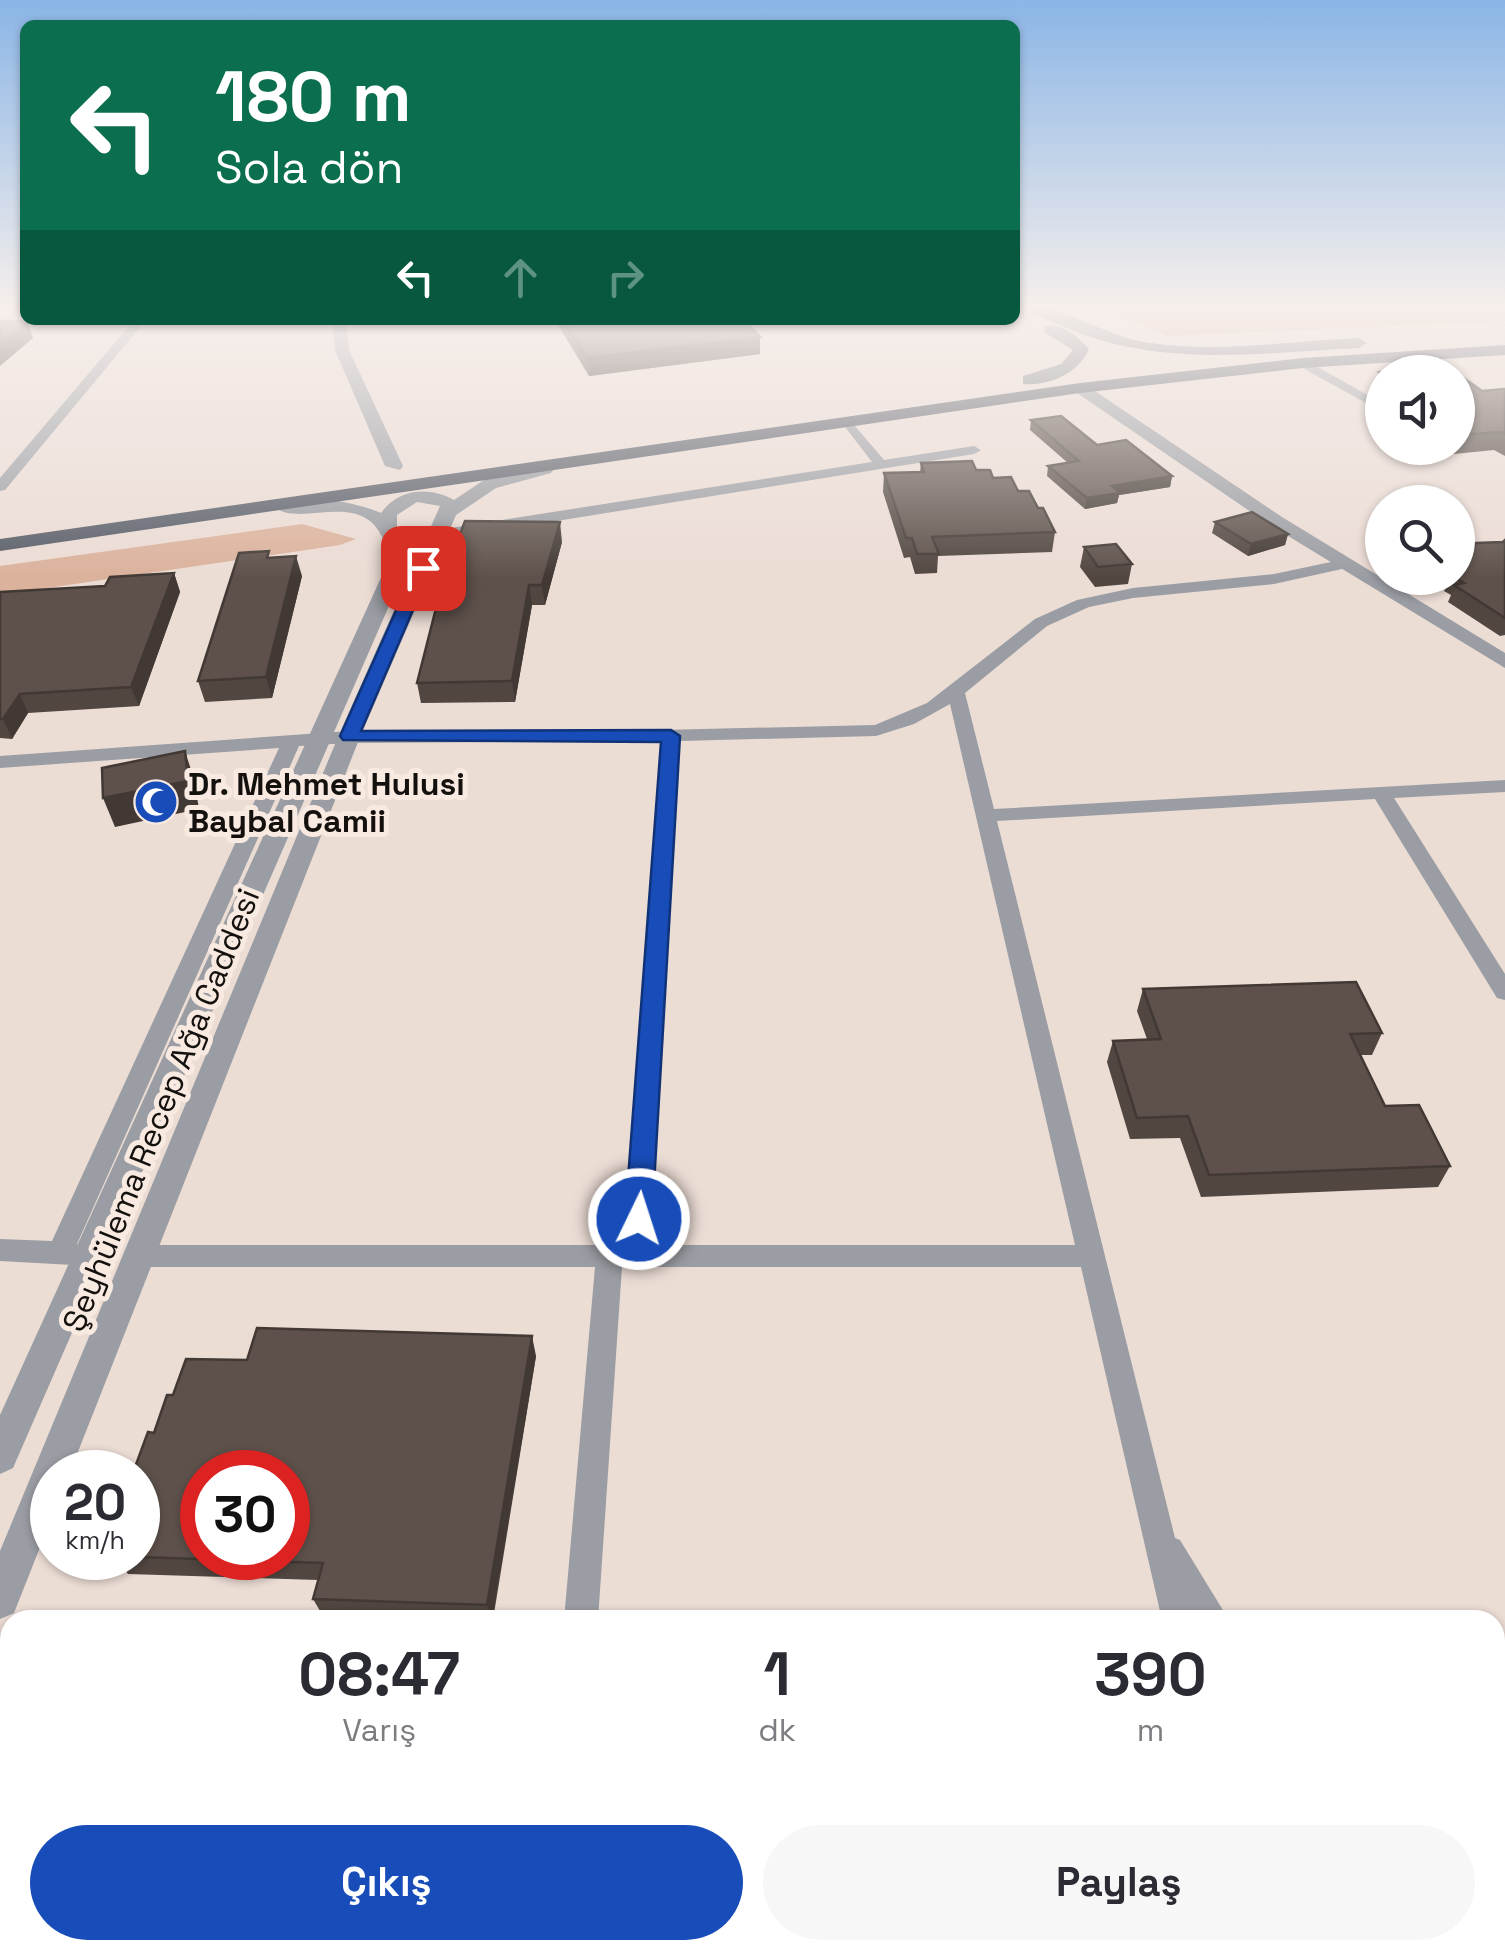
<!DOCTYPE html>
<html lang="tr">
<head>
<meta charset="utf-8">
<style>
	:root { --surface:#fff; --page:#f7f7f7; --text:#2b2b33; --muted:#7c7c81; --accent:#184db9 }
	body { margin:0; font-family:"Space Grotesk",sans-serif; background:var(--page); color:var(--text); height:100vh; display:flex; flex-direction:column; font-size:38px; white-space:nowrap }
	* { box-sizing:border-box; margin:0 }
	p { font-size:32px; color:var(--muted) }
	.icon { flex:none; width:55px; height:55px; fill:none; stroke:currentColor; stroke-width:2; stroke-linecap:round; stroke-linejoin:round }
	.map { position:relative; flex:1; overflow:hidden }
	.side { position:absolute; left:0px; top:1610px; width:1505px; height:350px; display:flex; flex-direction:column; background:var(--surface); border-radius:30px 30px 0 0; box-shadow:0 2px 8px #0004 }
	.side>* { flex:none }
	.top-card { position:absolute; left:20px; top:20px; width:1000px; height:305px; border-radius:15px; box-shadow:0 2px 8px #0004; background:#0b6e4f; color:#fff; overflow:hidden }
	.controls { position:absolute; left:1365px; top:355px; display:grid; gap:20px }
	.controls a { display:grid; place-items:center; width:110px; height:110px; border-radius:50%; background:var(--surface); box-shadow:0 2px 8px #0004; font-size:50px }
	.speed { position:absolute; left:30px; top:1450px; display:flex; gap:20px; font-size:50px; font-weight:700; text-align:center }
	.speed>* { display:grid; place-content:center; width:130px; height:130px; border-radius:50%; background:var(--surface); box-shadow:0 2px 8px #0004; line-height:1 }
	.speed small { font-size:25px; font-weight:400 }
	.speed .limit { border:15px solid #d22; background:#fff; color:#111 }
	.pin { position:absolute; display:grid; place-items:center; width:85px; height:85px; color:#fff; margin:-42px; border-radius:20px; box-shadow:0 5px 15px #0006 }
	.me { position:absolute; width:110px; margin:-55px; rotate:4deg; stroke-linejoin:round; filter:drop-shadow(0 0 8px #0008) }
	.turn { display:flex; align-items:center; gap:35px; height:210px; padding:0 30px; font-size:45px }
	.turn .icon { width:130px; height:130px; stroke-width:2.5 }
	.turn b { display:block; font-size:70px; line-height:85px }
	.lanes { display:flex; align-items:center; height:95px; padding:0 30px; background:#0003; justify-content:center; gap:50px; direction:ltr }
	.lanes .off { opacity:.35 }
	.eta { display:flex; justify-content:space-evenly; align-items:center; height:170px; text-align:center }
	.eta b { font-size:60px; font-weight:600; line-height:70px }
	.primary-button { display:flex; gap:20px; margin-top:auto; padding:20px 30px }
	.primary-button a { flex:1; height:115px; border-radius:60px; background:var(--accent); color:#fff; font-size:40px; font-weight:600; line-height:115px; text-align:center }
	.primary-button a+a { background:var(--page); color:var(--text) }
	.map>svg:first-child { display:block }
	.green { fill:#dbb29c }
	.lines { fill:none; stroke-linecap:round; stroke-linejoin:round }
	.minor { fill:#9a9da3; fill-rule:evenodd }
	.tertiary { fill:#9a9da3; fill-rule:evenodd }
	.secondary { fill:#797d85; fill-rule:evenodd }
	.trunk { fill:#575c67; fill-rule:evenodd }
	.wall { fill:#514640 }
	.shaded-wall { fill:#423934 }
	.building { fill:#5e514b; stroke:#423934; stroke-width:2.5; fill-rule:evenodd }
	.route { fill:#184db9; stroke:#103278; stroke-width:2.5 }
	.labels { text-anchor:middle; stroke-width:10; stroke-linejoin:round; paint-order:stroke }
	.poi-label { font-size:32px; font-weight:bold; fill:#14100d; stroke:#f8e9e1; text-anchor:start }
	.street-label { font-size:32px; fill:#14100d; stroke:#f8e9e1 }
</style>
</head>
<body>
<div class="map">
<svg width="1505" height="1960" viewBox="0 0 1505 1960">
	<rect width="100%" height="100%" fill="#ebdcd4"/>
	<g class="green">
		<polygon points="1095,304 1505,304 1505,321 1167,336"/>
		<polygon points="302,524 356,539 340,545 0,595 0,566"/>
	</g>
	<g class="lines">
		<g class="minor">
			<polygon points="134,320 146,320 5,490 0,491 0,478"/>
			<polygon points="1303,359 1382,403 1382,412 1299,366 1297,363"/>
			<polygon points="849,419 884,460 974,446 981,450 974,454 438,540 430,535 438,530 872,462 842,423"/>
			<path d="M 1345,559 L 1353,564 L 1351,567 L 1274,584 L 1133,598 L 1089,607 L 1047,626 L 965,693 L 994,809 L 1505,780 L 1505,792 L 1394,798 L 1505,974 L 1505,1000 L 1497,998 L 1375,799 L 997,821 L 1175,1538 L 1180,1540 L 1229,1620 L 1162,1620 L 1081,1267 L 622,1267 L 598,1620 L 564,1620 L 595,1267 L 140,1267 L 130,1264 L 126,1256 L 130,1248 L 140,1245 L 623,1245 L 661,741 L 349,743 L 299,746 L 77,1244 L 87,1254 L 83,1262 L 73,1265 L 0,1261 L 0,1239 L 52,1241 L 279,748 L 0,768 L 0,756 L 349,731 L 619,731 L 875,725 L 927,703 L 1035,619 L 1077,600 L 1133,588 L 1274,574 ZM 950,704 L 1075,1245 L 650,1245 L 680,741 L 876,736 L 914,724 Z"/>
			<polygon points="1495,1807 1505,1808 1505,1872 1495,1873"/>
			<rect x="0" y="1874" width="10" height="38"/>
		</g>
		<g class="tertiary">
			<polygon points="332,320 346,320 349,350 403,466 400,470 385,466 335,350"/>
			<polygon points="1074,385 1086,385 1282,517 1505,653 1505,668 1270,525 1074,391"/>
			<path d="M 545,464 L 554,469 L 551,473 L 496,488 L 456,515 L 360,737 L 70,1472 L 52,1472 L 52,1517 L 14,1613 L 0,1619 L 0,1551 L 338,737 L 440,506 L 417,502 L 397,515 L 397,528 L 405,540 L 409,560 L 13,1468 L 0,1474 L 0,1415 L 389,560 C 375,478 304,531 274,507 C 297,490 356,502 381,513 C 398,489 429,486 454,500 L 484,480 Z"/>
		</g>
		<g class="secondary">
			<path d="M 1018,304 C 1061,303 1105,337 1150,343 C 1219,353 1290,341 1359,338 L 1367,343 L 1359,348 C 1256,353 1157,369 1060,325 C 1046,319 1030,313 1018,304 Z"/>
			<path d="M 1044,326 C 1062,323 1078,336 1089,349 C 1078,374 1049,386 1023,384 L 1023,376 L 1061,364 L 1073,350 L 1044,332 Z"/>
		</g>
		<polygon class="trunk" points="1505,345 1505,355 1303,368 1080,393 0,551 0,539 1080,383 1303,358"/>
	</g>
	<g class="wall">
		<polygon points="555,320 744,320 760,354 589,376"/>
		<polygon points="1379,372 1382,372 1382,397 1373,390"/>
		<polygon points="1458,374 1482,391 1505,389 1505,456 1494,450 1454,454 1446,448 1458,448"/>
		<polygon points="1031,420 1097,445 1172,476 1170,487 1119,495 1117,503 1085,509 1047,476 1048,466 1068,463 1030,430"/>
		<polygon points="921,463 976,470 1018,491 1038,508 1055,532 1052,552 938,556 937,573 915,574 910,557 904,558 883,492 884,473 920,472"/>
		<polygon points="1215,522 1288,534 1285,545 1248,556 1212,533"/>
		<polygon points="1505,540 1505,635 1500,636 1448,602 1451,595 1444,591 1450,578 1458,578"/>
		<polygon points="562,542 545,605 532,605 515,702 421,703 417,683"/>
		<polygon points="1084,547 1132,564 1128,584 1095,587 1080,567"/>
		<polygon points="270,557 302,576 272,698 205,702 198,681"/>
		<polygon points="174,573 180,592 139,706 28,713 12,739 0,738 0,592 105,586"/>
		<polygon points="1143,989 1382,1033 1372,1055 1360,1055 1385,1106 1450,1166 1438,1187 1201,1197 1180,1138 1130,1139 1107,1062 1113,1041 1147,1039 1137,1011"/>
		<polygon points="536,1356 493,1620 431,1620 323,1616 313,1599 318,1580 128,1574 116,1558 138,1558 138,1472 134,1470 173,1395 247,1360"/>
	</g>
	<g class="shaded-wall">
		<polygon points="27,321 33,338 0,366 0,344"/>
		<polygon points="760,337 760,354 589,376 587,358"/>
		<polygon points="1172,476 1170,487 1119,495 1117,503 1085,509 1087,498 1112,486"/>
		<polygon points="560,522 562,542 545,605 542,585"/>
		<polygon points="1288,534 1285,545 1248,556 1251,544"/>
		<polygon points="296,556 302,576 272,698 266,677"/>
		<polygon points="174,573 180,592 139,706 131,687"/>
		<polygon points="529,585 532,605 515,702 512,681"/>
		<polygon points="20,694 28,713 12,739 3,719"/>
		<polygon points="185,751 194,779 199,809 115,827 103,798"/>
		<polygon points="532,1336 536,1356 492,1620 487,1605"/>
	</g>
	<g class="building">
		<polygon points="564,320 744,320 760,337 587,358"/>
		<polygon points="0,321 27,321 0,344"/>
		<polygon points="1448,367 1456,372 1382,372 1382,375 1379,372"/>
		<polygon points="1458,374 1482,391 1505,389 1505,434 1501,432 1460,435 1458,433"/>
		<polygon points="1061,416 1097,445 1126,440 1172,476 1112,486 1120,493 1087,498 1048,466 1079,461 1031,420"/>
		<polygon points="972,461 976,470 990,470 993,478 1011,477 1018,491 1029,491 1038,508 1043,508 1055,532 932,537 939,554 917,554 912,538 906,538 884,473 924,472 921,463"/>
		<polygon points="1252,512 1288,534 1251,544 1215,522"/>
		<polygon points="465,521 560,522 542,585 529,585 512,681 417,683 445,573"/>
		<polygon points="1505,540 1505,618 1454,585 1464,583 1455,578 1458,578 1458,566 1476,543 1503,542"/>
		<polygon points="1116,544 1132,564 1098,567 1084,547"/>
		<polygon points="269,551 267,558 296,556 266,677 198,681 239,553"/>
		<polygon points="174,573 131,687 20,694 3,719 0,719 0,592 105,586 110,577"/>
		<polygon points="185,751 188,781 103,798 102,768"/>
		<polygon points="1356,982 1382,1033 1350,1034 1385,1106 1419,1105 1450,1166 1209,1175 1188,1116 1137,1118 1113,1041 1161,1039 1143,989"/>
		<path d="M 257,1328 L 532,1336 L 487,1605 L 313,1599 L 323,1563 L 138,1557 L 138,1472 L 125,1472 L 126,1470 L 134,1470 L 148,1432 L 154,1433 L 167,1395 L 173,1395 L 186,1359 L 247,1360 ZM 202,1472 L 288,1472 L 288,1558 L 202,1558 Z"/>
	</g>
	<linearGradient id="sky" x2="0" y2="1"><stop stop-color="#8ab5e6"/><stop offset="0.53" stop-color="#f6efec"/><stop offset="1" stop-color="#f6efec" stop-opacity="0"/></linearGradient>
	<rect width="1505" height="578" fill="url(#sky)"/>
	<polygon class="route" points="423,563 431,568 361,731 671,730 680,736 652,1219 648,1227 639,1230 629,1227 625,1219 661,742 343,740 340,736 415,568"/>
	<defs>
		<symbol id="mosque-disc" viewBox="-11 -11 22 22"><circle r="9.5" fill="#184db9" stroke="#f8e9e1"/><path d="M3.5-4.9A6 6 0 1 0 3.5 4.9A5 5 0 1 1 3.5-4.9Z" fill="#fff"/></symbol>
	</defs>
	<g fill-rule="evenodd">
		<use href="#mosque-disc" x="131" y="777" width="50" height="50"/>
	</g>
	<g class="labels">
		<g class="poi-label">
			<text x="188" y="795">Dr. Mehmet Hulusi<tspan x="188" dy="37">Baybal Camii</tspan></text>
		</g>
		<g class="street-label">
			<text transform="translate(161 1110) rotate(-68)" y="11">Şeyhülema Recep Ağa Caddesi</text>
		</g>
	</g>
</svg>
<div class="controls">
<a><svg class="icon" aria-label="sound" viewBox="0 0 24 24"><path d="M4 9h4l5-4v14l-5-4H4zM17 9q2 3 0 6"/></svg></a>
<a><svg class="icon" aria-label="search" viewBox="0 0 24 24"><circle cx="10" cy="10" r="6"/><path d="M15 15l6 6"/></svg></a>
</div>
<div class="speed"><div>20<small>km/h</small></div><div class="limit">30</div></div>
<div class="pin" style="left:423px;top:568px;background:#d93025"><svg class="icon" aria-label="arrive" viewBox="0 0 24 24"><path d="M6 21V4h12l-3 4 3 4H6"/></svg></div>
<svg class="me" style="left:639px;top:1219px" viewBox="-20 -20 40 40"><circle r="17" fill="#184db9" stroke="#fff" stroke-width="3"/><path d="M0-11L8 9 0 5-8 9z" fill="#fff"/></svg>
<div class="top-card">
<div class="turn"><svg class="icon" aria-label="left" viewBox="0 0 24 24"><path d="M17 20v-9H6M10 6l-5 5 5 5"/></svg><div><b>180 m</b>Sola dön</div></div>
<div class="lanes"><svg class="icon" aria-label="left" viewBox="0 0 24 24"><path d="M17 20v-9H6M10 6l-5 5 5 5"/></svg><svg class="icon off" aria-label="ahead" viewBox="0 0 24 24"><path d="M12 20V5M6 11l6-6 6 6"/></svg><svg class="icon off" aria-label="right" viewBox="0 0 24 24"><path d="M7 20v-9h11M14 6l5 5-5 5"/></svg></div>
</div>
<section class="side">
<div class="eta">
<div><b>08:47</b><p>Varış</p></div>
<div><b>1</b><p>dk</p></div>
<div><b>390</b><p>m</p></div>
</div>
<div class="primary-button"><a>Çıkış</a><a>Paylaş</a></div>
</section>
</div>
</body>
</html>
